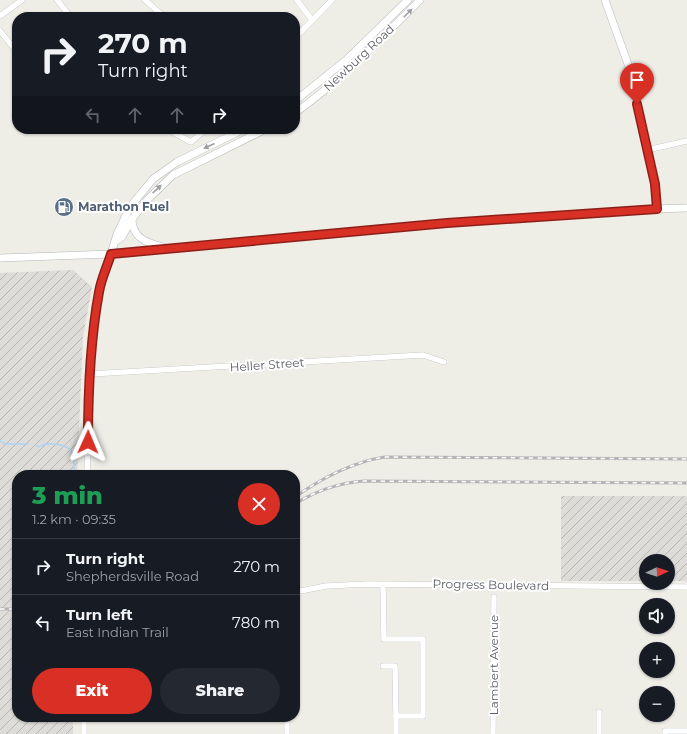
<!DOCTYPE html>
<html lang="en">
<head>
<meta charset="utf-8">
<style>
	:root { --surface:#171b24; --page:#242831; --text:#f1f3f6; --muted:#9ea1a6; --line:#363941; --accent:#d93025 }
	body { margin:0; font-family:Montserrat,sans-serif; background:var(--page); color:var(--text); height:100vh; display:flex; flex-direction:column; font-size:15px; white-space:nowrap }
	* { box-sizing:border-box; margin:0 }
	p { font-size:13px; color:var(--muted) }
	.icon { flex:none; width:22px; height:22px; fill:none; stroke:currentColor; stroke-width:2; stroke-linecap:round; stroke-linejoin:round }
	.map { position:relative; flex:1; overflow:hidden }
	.panel { position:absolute; left:12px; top:470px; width:288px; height:252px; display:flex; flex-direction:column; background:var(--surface); border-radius:16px; box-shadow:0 1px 3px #0004 }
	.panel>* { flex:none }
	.banner { position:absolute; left:12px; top:12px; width:288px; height:122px; border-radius:16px; box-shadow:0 1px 3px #0004; background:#171b24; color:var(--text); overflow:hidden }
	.needle { width:26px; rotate:87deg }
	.tools { position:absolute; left:639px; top:554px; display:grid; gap:8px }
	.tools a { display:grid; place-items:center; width:36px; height:36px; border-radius:50%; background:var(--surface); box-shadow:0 1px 3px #0004; font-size:20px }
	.pin { position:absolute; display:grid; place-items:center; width:34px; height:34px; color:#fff; margin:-41px -17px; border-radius:50% 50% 50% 0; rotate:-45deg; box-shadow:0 0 4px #0007 }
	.pin .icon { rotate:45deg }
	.me { position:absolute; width:44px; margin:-22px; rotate:1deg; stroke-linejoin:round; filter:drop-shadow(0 0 3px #0008) }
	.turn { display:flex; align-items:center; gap:14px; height:84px; padding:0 20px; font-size:18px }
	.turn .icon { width:52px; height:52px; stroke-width:2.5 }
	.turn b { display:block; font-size:28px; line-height:34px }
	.lanes { display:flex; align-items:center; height:38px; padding:0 20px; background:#0003; justify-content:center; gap:20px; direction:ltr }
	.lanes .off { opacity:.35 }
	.round { display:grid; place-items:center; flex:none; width:42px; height:42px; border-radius:21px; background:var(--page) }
	.head { display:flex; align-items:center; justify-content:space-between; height:68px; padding:0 20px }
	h1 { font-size:24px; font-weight:800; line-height:30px; color:#1e9e55 }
	.primary-button { display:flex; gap:8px; margin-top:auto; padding:8px 20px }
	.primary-button a { flex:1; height:46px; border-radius:24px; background:var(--accent); color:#fff; font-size:16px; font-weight:800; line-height:46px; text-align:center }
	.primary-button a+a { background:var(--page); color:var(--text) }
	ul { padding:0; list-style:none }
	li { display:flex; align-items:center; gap:12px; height:56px; padding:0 20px; border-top:1px solid var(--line) }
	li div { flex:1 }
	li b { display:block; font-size:15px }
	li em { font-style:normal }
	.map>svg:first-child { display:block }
	.industrial { fill:url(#industrial-furrows) }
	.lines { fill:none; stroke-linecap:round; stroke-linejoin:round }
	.stream { stroke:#add4f7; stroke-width:1.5 }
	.minor-casing { stroke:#b3b5b9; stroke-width:6 }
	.secondary-casing { stroke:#b4b7bc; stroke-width:8 }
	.minor { stroke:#fff; stroke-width:5.5 }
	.secondary { stroke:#fff; stroke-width:7 }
	.rail-casing { stroke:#b4b4b5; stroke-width:3 }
	.rail { stroke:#fff; stroke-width:1.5; stroke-dasharray:4.5; stroke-linecap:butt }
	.oneway { fill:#9ea0a3 }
	.route-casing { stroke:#8d1f18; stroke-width:10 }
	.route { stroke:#d93025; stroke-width:7 }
	.labels { text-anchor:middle; stroke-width:4; stroke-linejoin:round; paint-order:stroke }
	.street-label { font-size:12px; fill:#5d6065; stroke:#fff }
	.service-label { font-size:12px; font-weight:bold; fill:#4e5e75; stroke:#fff; text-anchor:start }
</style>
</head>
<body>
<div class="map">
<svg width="687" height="734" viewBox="0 0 687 734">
	<defs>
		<pattern id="industrial-furrows" width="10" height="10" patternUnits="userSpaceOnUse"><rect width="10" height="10" fill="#dddcd8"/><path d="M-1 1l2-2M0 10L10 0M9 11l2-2" fill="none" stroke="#b6b6b3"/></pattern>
	</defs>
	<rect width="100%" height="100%" fill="#eeede6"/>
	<g class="industrial">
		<polygon points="73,270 92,287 83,337 77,475 17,475 17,717 73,717 73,734 0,734 0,273"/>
		<polygon points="561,496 687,496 687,581 668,581 668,561 646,561 646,581 561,581"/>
	</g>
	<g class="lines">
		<g class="stream">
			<polyline points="0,441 5,444 28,444"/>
			<path d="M 36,445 L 39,447 C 48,441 63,444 71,450 L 74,461 L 74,475"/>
		</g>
		<defs>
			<g id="minor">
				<polyline points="57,0 71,17"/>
				<polyline points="145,0 161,14"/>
				<polyline points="297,0 312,20"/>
				<polyline points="0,16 22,0"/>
				<polyline points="0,31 17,52"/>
				<polyline points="295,38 332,0"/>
				<polyline points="167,129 191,142 206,129"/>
				<polyline points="647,150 687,141"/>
				<polyline points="90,374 423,355 444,362"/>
				<polyline points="87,475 91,350 99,292 111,254"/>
				<polyline points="383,585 384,639 423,639 423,716 396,716 396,734"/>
				<polyline points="295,592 326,586 367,584 687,587"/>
				<polyline points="383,666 395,666 396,716"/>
				<polyline points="84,734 84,717"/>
				<polyline points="287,734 287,717"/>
				<polyline points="493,734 494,597"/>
				<polyline points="599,734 599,712"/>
				<polyline points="665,734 665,731 687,731"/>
			</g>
			<g id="secondary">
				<polyline points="605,0 629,67 655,184 657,209"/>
				<polyline points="295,101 345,61 408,0"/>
				<path d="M 295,113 C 341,80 380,40 420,0"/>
				<path d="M 132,219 C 132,238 147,243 163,247"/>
				<polyline points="116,241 122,237 132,219 147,200 173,175 266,129"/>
				<polyline points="111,254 117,234 130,207 153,179 177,162 244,129"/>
				<polyline points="0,258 111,254 447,223 651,209 687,208"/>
			</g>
		</defs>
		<use href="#minor" class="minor-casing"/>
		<use href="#secondary" class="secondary-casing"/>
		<use href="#minor" class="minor"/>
		<use href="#secondary" class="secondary"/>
		<defs>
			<g id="rail">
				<path d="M 295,497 C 322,478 352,462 385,457 L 687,459"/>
				<path d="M 295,504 C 317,490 339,483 364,481 L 687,483"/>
				<polyline points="0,609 17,609"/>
			</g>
		</defs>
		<use href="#rail" class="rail-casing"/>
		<use href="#rail" class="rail"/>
	</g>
	<defs><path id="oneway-solid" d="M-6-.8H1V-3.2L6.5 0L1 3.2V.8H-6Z"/></defs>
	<g class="oneway">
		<use href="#oneway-solid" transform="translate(408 13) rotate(-45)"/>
		<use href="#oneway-solid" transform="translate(209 146) rotate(155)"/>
		<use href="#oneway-solid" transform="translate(157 189) rotate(-43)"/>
	</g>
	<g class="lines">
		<defs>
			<path id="route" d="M 88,442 C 88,392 90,341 99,292 C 101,279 107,267 111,254 L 447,223 L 657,209 L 655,184 L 637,104"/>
		</defs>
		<use href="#route" class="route-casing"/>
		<use href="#route" class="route"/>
	</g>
	<defs>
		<symbol id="fuel-disc" viewBox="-11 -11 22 22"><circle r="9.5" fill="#5c6f8a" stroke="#fff"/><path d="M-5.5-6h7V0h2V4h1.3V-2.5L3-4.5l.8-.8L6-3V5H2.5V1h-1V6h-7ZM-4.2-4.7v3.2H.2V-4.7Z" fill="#fff"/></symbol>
	</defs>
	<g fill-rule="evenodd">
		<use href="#fuel-disc" x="53" y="196" width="22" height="22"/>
	</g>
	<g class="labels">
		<g class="street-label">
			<text transform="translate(359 58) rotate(-43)" y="4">Newburg Road</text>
			<text transform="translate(267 365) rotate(-4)" y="4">Heller Street</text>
			<text transform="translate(491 585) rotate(1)" y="4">Progress Boulevard</text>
			<text transform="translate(494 665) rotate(-90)" y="4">Lambert Avenue</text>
		</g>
		<g class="service-label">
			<text x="78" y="211">Marathon Fuel</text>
		</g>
	</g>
</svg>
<div class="tools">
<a><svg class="needle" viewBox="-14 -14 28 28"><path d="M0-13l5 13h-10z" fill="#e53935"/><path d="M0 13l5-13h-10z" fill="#9ea1a6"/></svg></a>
<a><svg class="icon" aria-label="sound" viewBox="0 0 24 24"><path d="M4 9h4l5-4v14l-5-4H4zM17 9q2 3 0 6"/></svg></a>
<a>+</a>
<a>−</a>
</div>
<div class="pin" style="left:637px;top:104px;background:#d93025"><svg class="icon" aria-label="arrive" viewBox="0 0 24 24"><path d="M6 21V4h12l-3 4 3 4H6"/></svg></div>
<svg class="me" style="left:88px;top:442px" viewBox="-20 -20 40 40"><path d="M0-17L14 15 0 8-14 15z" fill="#d93025" stroke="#fff" stroke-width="4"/></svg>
<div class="banner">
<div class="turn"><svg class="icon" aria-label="right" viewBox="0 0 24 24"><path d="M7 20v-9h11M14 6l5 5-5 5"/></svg><div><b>270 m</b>Turn right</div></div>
<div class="lanes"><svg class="icon off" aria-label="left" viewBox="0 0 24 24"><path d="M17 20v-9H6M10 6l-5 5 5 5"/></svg><svg class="icon off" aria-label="ahead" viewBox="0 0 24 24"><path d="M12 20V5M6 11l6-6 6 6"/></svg><svg class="icon off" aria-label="ahead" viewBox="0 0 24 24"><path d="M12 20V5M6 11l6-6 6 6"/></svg><svg class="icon" aria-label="right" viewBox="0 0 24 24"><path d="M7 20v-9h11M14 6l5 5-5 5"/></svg></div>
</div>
<section class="panel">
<div class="head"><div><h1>3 min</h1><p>1.2 km · 09:35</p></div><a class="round" style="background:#d93025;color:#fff"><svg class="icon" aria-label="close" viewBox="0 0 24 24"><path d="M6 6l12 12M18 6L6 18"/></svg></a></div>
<ul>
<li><svg class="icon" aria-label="right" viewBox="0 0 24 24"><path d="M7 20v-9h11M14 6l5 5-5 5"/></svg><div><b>Turn right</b><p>Shepherdsville Road</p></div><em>270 m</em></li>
<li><svg class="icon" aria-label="left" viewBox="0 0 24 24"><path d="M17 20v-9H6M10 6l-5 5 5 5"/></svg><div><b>Turn left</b><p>East Indian Trail</p></div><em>780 m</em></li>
</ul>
<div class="primary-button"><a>Exit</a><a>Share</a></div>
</section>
</div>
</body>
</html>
